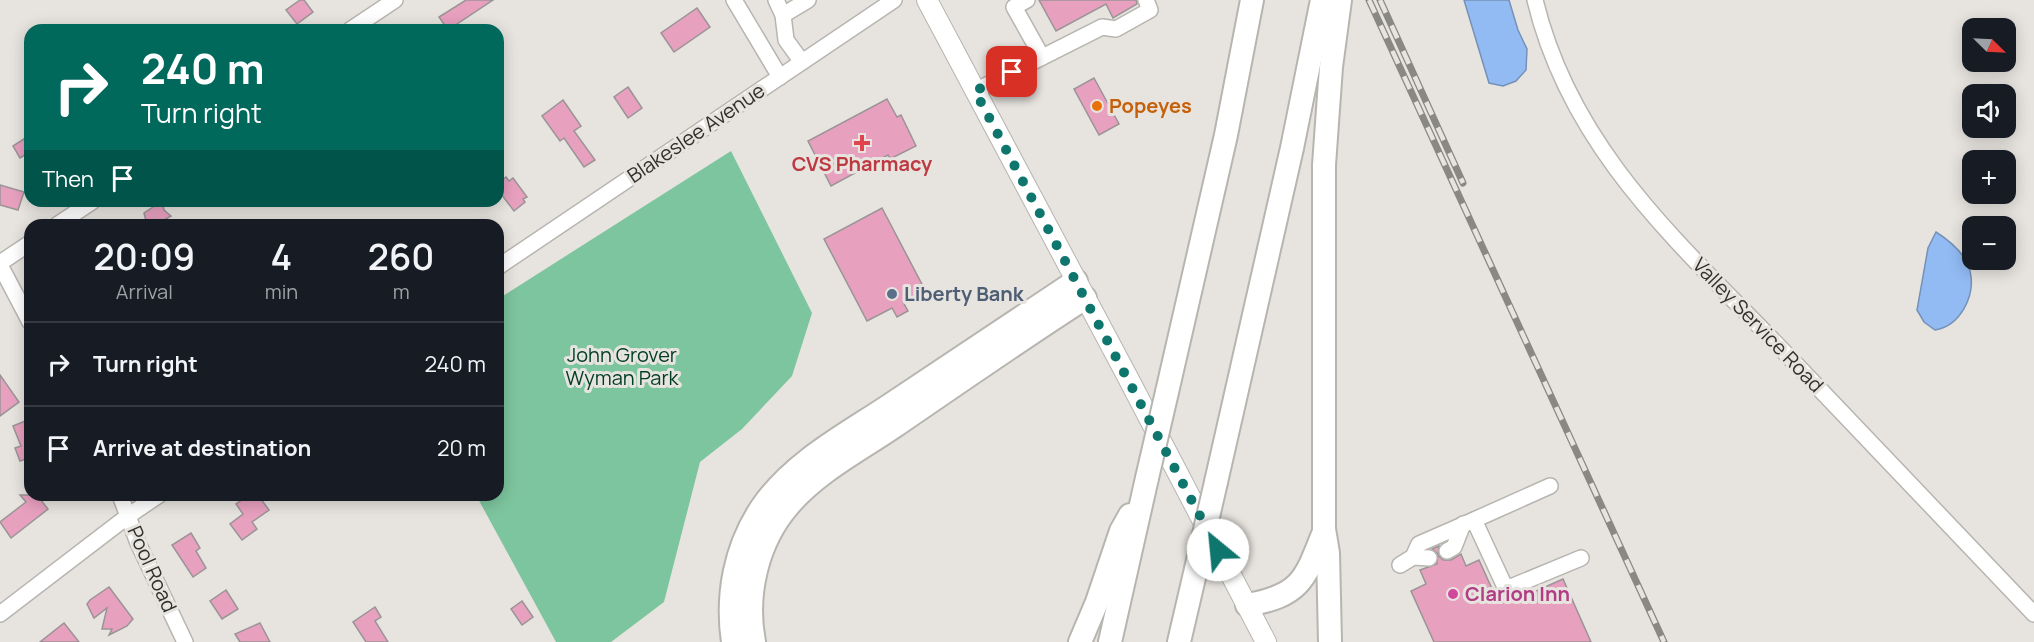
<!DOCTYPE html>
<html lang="en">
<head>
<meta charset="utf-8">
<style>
	:root { --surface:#171b24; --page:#242831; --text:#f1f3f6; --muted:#9ea1a6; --line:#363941 }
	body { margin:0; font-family:Manrope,sans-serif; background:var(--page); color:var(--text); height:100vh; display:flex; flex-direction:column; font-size:22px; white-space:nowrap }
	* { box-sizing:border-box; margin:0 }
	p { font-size:20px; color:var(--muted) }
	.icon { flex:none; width:33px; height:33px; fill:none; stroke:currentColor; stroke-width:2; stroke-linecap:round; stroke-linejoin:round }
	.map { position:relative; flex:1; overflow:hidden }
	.side { position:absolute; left:24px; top:219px; width:480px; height:282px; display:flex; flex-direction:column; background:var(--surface); border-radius:18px; box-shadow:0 3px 15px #0003 }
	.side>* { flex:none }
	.hud { position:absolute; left:24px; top:24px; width:480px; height:183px; border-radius:18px; box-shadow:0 3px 15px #0003; background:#00695c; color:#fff; overflow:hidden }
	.needle { width:39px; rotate:114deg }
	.tools { position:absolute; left:1962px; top:18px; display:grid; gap:12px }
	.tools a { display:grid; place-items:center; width:54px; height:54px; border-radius:12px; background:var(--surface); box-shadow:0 3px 15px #0003; font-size:30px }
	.pin { position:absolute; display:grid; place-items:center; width:51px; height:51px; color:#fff; margin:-26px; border-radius:12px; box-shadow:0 3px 9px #0006 }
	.me { position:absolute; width:66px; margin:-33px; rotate:332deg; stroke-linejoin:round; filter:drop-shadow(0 0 4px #0008) }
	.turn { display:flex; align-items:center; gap:21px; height:126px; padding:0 18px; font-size:27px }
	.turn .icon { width:78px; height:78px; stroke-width:2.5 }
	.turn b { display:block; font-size:42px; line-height:51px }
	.then { display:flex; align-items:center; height:57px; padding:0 18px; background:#0003; gap:12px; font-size:22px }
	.eta { display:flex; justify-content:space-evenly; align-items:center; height:102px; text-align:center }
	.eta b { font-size:36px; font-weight:600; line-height:42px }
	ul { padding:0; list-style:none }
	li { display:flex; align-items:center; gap:18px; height:84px; padding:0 18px; border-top:2px solid var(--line) }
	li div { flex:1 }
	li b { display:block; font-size:22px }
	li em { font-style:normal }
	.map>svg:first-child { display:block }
	.green { fill:#7dc59e }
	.water { fill:#92bbf4; stroke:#7591b8; stroke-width:1.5 }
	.building { fill:#e8a0bf; stroke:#9a9496; stroke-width:1.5 }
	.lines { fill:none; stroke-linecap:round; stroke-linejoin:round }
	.minor-casing { stroke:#b7b5b0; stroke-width:18 }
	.major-casing { stroke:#b7b5b0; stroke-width:22 }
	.highway-casing { stroke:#b7b5b0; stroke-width:26 }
	.minor { stroke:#fff; stroke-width:15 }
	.major { stroke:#fff; stroke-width:20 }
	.highway { stroke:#fff; stroke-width:22 }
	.rail-casing { stroke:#8a8884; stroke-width:7 }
	.rail { stroke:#e7e4df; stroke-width:4.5; stroke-dasharray:14; stroke-linecap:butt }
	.highway-bridge-casing { stroke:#b7b5b0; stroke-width:26; stroke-linecap:butt }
	.highway-bridge { stroke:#fff; stroke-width:22 }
	.route { stroke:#0f766e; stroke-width:10; stroke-dasharray:0 18 }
	.food-dot { fill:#e8710a; stroke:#e7e4df; stroke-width:2 }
	.health-dot { fill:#e0444e; stroke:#e7e4df; stroke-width:2 }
	.service-dot { fill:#5c6f8a; stroke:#e7e4df; stroke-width:2 }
	.hotel-dot { fill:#d1479c; stroke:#e7e4df; stroke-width:2 }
	.labels { text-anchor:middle; stroke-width:6; stroke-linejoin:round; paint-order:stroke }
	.food-label { font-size:20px; font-weight:bold; fill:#c56008; stroke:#e7e4df; text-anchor:start }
	.street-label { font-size:20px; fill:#302f2d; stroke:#e7e4df }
	.health-label { font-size:20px; font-weight:bold; fill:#be3a42; stroke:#e7e4df }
	.service-label { font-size:20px; font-weight:bold; fill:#4e5e75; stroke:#e7e4df; text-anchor:start }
	.park-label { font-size:20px; fill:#003d24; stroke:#e7e4df }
	.hotel-label { font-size:20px; font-weight:bold; fill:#b23c85; stroke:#e7e4df; text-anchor:start }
</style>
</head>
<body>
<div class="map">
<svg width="2034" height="642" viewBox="0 0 2034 642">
	<rect width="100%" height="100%" fill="#e7e4df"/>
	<polygon class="green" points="731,151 812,313 792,376 742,429 700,462 664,602 611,642 556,642 476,495 498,495 498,299"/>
	<g class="water">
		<polygon points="1464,0 1509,0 1518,30 1527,49 1526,70 1516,81 1503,86 1489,83"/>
		<path d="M 1936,232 C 1950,241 1966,254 1970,271 C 1976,296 1960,326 1935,330 L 1924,322 L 1917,310 L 1928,248 Z"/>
	</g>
	<g class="building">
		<polygon points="300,0 304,0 313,12 297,24 286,10"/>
		<polygon points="466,0 493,0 448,30 439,17"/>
		<polygon points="1039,0 1136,0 1137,4 1113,18 1106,4 1056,31"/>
		<polygon points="697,8 710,27 674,52 661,33"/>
		<polygon points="1094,78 1119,124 1099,135 1074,89"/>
		<polygon points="628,87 642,108 628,118 614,97"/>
		<polygon points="887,99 897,117 901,115 916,146 890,159 888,155 831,186 808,141"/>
		<polygon points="563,100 581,126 574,131 595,160 584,167 564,138 560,141 542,116"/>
		<polygon points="30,135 30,152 20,158 13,146"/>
		<polygon points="506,177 509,181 513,178 527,197 523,199 525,202 514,211 498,190 498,183"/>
		<polygon points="0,185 24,192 18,210 0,205"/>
		<polygon points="162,201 164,210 171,216 155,225 150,225 146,221 144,213"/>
		<polygon points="882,208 925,290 903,302 908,311 897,317 892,308 867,321 824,239"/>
		<polygon points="0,375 19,402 0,416"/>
		<polygon points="30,419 30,468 29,468 26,459 20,461 15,448 21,446 13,426"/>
		<polygon points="20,495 37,495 48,509 11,538 0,522 26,502"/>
		<polygon points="249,495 258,495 269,510 252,522 257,529 242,540 230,524 243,514 236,504"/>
		<polygon points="191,533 200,548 196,551 206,568 193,577 172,545"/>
		<polygon points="1439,546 1438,555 1443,560 1451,560 1461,554 1466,566 1479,560 1498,602 1505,599 1510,598 1511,601 1518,599 1563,579 1591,642 1434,642 1411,591 1426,584 1420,570 1437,564 1438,554 1432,549"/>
		<polygon points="109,587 133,619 127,626 109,635 112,629 102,629 107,608 94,618 87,604 90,600"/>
		<polygon points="226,590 238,609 222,619 210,601"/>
		<polygon points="522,601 533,617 522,625 511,609"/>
		<polygon points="375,607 381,617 375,621 388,642 366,642 353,622"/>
		<polygon points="64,623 79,642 40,642"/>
		<polygon points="260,623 270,642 240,642 235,634"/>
	</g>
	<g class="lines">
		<defs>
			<g id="minor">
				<polyline points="734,0 780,77"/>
				<polyline points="776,0 783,15 786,40 802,62"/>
				<polyline points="1027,0 1014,7 1042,57"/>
				<path d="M 1535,0 C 1572,154 1685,248 1790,358 C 1871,443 1953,529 2034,614"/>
				<polyline points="783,15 808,0"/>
				<polyline points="350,30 395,0"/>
				<polyline points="975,91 1102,27 1116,29 1150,10 1146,0"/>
				<polyline points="57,225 93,201"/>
				<polyline points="0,263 30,243"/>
				<polyline points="0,265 30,322"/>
				<polyline points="498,267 894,0"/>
				<polyline points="120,495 138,543 185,642"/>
				<polyline points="1474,520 1550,486"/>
				<polyline points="1447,551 1454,547 1463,524"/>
				<polyline points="1413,557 1429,558"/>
				<polyline points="1400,565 1413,557 1419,544 1474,520 1506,589 1581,558"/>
				<polyline points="0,614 128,516 159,495"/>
			</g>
			<polyline id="major" points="927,0 1126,374 1266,642"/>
			<g id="highway">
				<polyline points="1167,392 1226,135 1252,0"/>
				<polyline points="1216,482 1292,148 1322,0"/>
				<path d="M 1247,605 C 1300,596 1305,580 1323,534"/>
				<path d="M 733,642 C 726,595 735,547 762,507 C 793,462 845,435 890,405 C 952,364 1014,323 1076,281"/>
				<path d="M 754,642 C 745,595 757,542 789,505 C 817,472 860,450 895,426 C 958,383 1021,339 1085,298"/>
				<polyline points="1080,642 1097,602 1121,531 1130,515"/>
				<polyline points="1110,642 1147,478"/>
				<polyline points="1179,642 1196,569"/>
				<polyline points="1330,642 1328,553 1324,529 1324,165 1331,67 1340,0"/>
			</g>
		</defs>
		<use href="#minor" class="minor-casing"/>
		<use href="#major" class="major-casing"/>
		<use href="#highway" class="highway-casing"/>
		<use href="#minor" class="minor"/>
		<use href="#major" class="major"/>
		<use href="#highway" class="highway"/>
		<defs>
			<g id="rail">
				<polyline points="1369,0 1664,642"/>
				<polyline points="1380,0 1463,183"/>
			</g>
		</defs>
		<use href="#rail" class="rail-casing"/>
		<use href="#rail" class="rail"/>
		<defs>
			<g id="highway-bridge">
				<polyline points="1147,478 1167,392"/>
				<polyline points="1196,569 1216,482"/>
			</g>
		</defs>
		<use href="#highway-bridge" class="highway-bridge-casing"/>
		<use href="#highway-bridge" class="highway-bridge"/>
	</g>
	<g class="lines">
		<polyline class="route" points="1012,72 975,91 1218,550"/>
	</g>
	<circle class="food-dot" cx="1097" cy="106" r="6"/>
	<path class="health-dot" d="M859 134h6v6h6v6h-6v6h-6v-6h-6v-6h6z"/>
	<circle class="service-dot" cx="892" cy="294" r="6"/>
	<circle class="hotel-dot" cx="1453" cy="594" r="6"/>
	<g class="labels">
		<g class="food-label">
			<text x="1109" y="113">Popeyes</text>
		</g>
		<g class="street-label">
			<text transform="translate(696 133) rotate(-34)" y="7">Blakeslee Avenue</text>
			<text transform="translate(1758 325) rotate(46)" y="7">Valley Service Road</text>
			<text transform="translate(152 569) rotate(66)" y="7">Pool Road</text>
		</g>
		<g class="health-label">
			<text x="862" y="171">CVS Pharmacy</text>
		</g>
		<g class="service-label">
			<text x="904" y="301">Liberty Bank</text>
		</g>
		<g class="park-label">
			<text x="622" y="362">John Grover<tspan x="622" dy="23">Wyman Park</tspan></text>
		</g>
		<g class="hotel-label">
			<text x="1465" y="601">Clarion Inn</text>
		</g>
	</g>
</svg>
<div class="tools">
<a><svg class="needle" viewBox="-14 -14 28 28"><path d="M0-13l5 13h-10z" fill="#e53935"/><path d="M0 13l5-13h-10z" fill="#9ea1a6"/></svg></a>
<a><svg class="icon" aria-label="sound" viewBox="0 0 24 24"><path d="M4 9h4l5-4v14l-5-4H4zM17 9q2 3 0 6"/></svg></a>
<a>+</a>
<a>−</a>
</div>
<div class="pin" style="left:1012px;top:72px;background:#d93025"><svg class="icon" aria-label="arrive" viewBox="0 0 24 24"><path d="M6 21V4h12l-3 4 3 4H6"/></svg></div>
<svg class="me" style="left:1218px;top:550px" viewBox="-20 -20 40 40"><circle r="19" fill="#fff"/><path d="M0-13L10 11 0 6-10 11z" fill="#0f766e"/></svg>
<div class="hud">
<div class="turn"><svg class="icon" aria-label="right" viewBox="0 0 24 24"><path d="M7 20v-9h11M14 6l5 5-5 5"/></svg><div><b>240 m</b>Turn right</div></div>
<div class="then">Then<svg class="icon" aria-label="arrive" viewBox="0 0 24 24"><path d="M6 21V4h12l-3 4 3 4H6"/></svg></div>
</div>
<section class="side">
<div class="eta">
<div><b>20:09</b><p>Arrival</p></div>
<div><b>4</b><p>min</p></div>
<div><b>260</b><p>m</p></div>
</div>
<ul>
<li><svg class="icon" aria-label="right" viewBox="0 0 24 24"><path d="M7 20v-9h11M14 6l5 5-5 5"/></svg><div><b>Turn right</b></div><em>240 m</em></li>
<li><svg class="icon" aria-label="arrive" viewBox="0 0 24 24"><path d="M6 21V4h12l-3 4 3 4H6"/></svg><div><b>Arrive at destination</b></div><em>20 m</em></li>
</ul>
</section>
</div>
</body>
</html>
